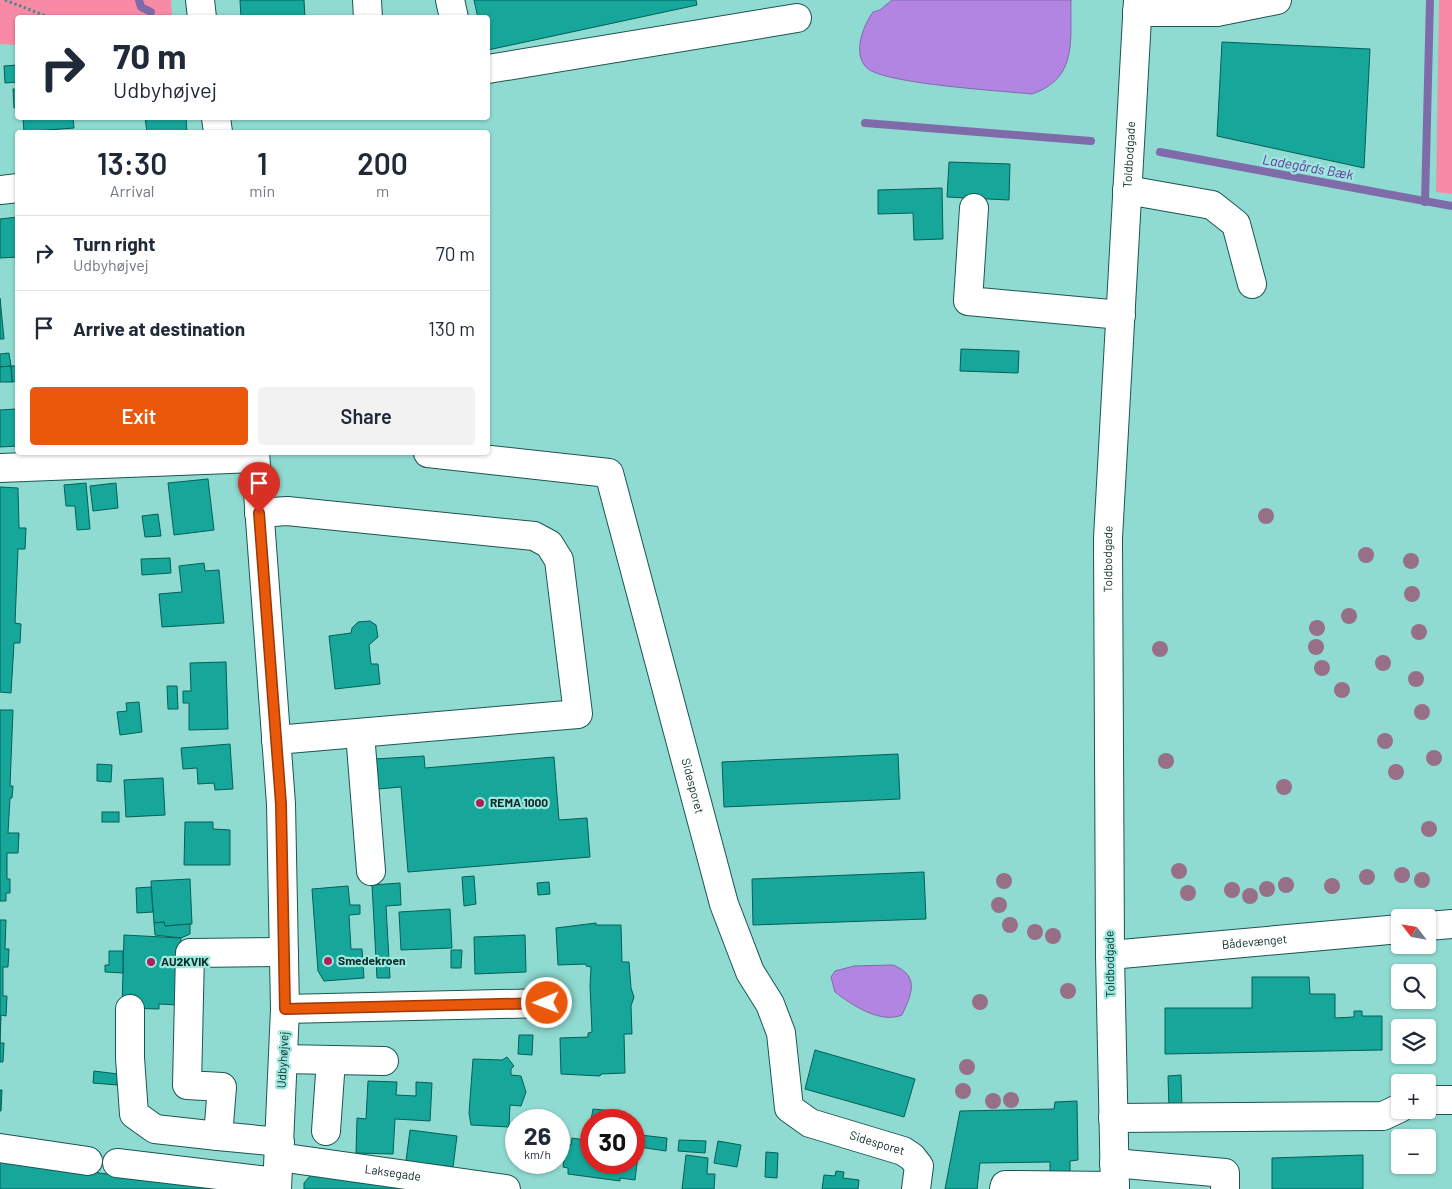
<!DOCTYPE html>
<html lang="en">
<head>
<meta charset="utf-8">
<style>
	:root { --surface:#fff; --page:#f2f2f3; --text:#1f2937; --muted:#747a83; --line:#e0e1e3; --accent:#ea580c }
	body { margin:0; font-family:Barlow,sans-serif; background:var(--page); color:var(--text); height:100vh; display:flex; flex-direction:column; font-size:19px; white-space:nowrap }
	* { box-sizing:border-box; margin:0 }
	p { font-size:16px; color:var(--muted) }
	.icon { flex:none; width:28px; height:28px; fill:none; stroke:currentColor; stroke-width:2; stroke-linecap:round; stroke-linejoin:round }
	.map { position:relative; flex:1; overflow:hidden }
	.sheet { position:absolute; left:15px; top:130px; width:475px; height:325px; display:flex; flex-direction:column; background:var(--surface); border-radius:5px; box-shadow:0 1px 4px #0004 }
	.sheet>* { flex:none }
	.top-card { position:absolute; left:15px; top:15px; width:475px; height:105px; border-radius:5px; box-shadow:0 1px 4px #0004; background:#fff; color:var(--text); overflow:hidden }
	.needle { width:32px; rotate:301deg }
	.tools { position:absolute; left:1391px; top:909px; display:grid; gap:10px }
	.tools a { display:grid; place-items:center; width:45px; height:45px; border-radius:5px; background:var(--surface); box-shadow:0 1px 4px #0004; font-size:25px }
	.speed { position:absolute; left:505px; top:1109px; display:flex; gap:10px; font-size:25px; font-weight:700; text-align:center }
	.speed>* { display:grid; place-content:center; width:65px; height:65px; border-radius:50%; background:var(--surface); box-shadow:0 1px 4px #0004; line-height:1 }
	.speed small { font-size:12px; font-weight:400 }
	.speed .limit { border:8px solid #d22; background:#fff; color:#111 }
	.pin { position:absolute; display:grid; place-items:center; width:42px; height:42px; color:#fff; margin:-51px -21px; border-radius:50% 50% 50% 0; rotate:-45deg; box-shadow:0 0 5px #0007 }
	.pin .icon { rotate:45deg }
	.me { position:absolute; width:55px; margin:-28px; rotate:269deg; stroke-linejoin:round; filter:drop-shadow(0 0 4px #0008) }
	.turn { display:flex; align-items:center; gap:18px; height:105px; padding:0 15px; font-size:22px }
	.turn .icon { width:65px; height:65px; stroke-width:2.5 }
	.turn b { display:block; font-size:35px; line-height:42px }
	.eta { display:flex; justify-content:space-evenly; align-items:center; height:85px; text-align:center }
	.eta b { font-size:30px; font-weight:600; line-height:35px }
	.action { display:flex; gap:10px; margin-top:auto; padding:10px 15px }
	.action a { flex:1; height:58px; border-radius:5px; background:var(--accent); color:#fff; font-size:20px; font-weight:600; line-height:58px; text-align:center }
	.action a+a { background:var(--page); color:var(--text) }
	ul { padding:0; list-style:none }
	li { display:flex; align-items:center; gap:15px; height:75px; padding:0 15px; border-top:1px solid var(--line) }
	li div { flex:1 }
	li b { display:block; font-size:19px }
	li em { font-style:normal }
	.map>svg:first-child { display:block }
	.green { fill:#f98aa5 }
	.water { fill:#b285e2; stroke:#7f6aaa }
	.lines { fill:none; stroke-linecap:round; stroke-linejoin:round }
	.stream { stroke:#7f6aaa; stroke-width:8 }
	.building { fill:#16a69a; stroke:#036058 }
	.minor-casing { stroke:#1b5650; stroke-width:30 }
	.path { stroke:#518982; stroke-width:3; stroke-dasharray:2.5 2.5; stroke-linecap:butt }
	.minor { stroke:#fff; stroke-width:28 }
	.tree { fill:#976f87 }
	.route-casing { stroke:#983908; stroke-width:12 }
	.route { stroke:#ea580c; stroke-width:9 }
	.poi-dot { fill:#af2055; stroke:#9ce8de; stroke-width:2 }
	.labels { text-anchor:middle; stroke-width:4.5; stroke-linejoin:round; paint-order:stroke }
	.street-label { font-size:12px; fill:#092a26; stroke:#9ce8de }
	.poi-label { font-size:12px; font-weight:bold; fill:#092a26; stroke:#9ce8de; text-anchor:start }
	.water-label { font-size:14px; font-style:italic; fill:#6d329f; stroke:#9ce8de }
</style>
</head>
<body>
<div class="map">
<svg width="1452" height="1189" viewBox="0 0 1452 1189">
	<rect width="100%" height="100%" fill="#8fdbd1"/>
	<g class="green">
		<polygon points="0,0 171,0 172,17 18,18 17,45 0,44"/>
		<polygon points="1439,0 1452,0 1452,194 1436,192"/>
	</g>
	<g class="water">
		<path d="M 892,0 L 1071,0 C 1070,41 1078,78 1032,94 C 1004,91 884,84 867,68 C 852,54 863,26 873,12 L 880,10 Z"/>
		<path d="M 893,965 C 920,976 912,993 902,1015 C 880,1024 852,1005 835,992 L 831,977 L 835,971 L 854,966 Z"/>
	</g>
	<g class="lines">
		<g class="stream">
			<polyline points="139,0 141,7 151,12"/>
			<polyline points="865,123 1091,141"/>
			<polyline points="1160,152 1452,206"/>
			<polyline points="1425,202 1430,0"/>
		</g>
	</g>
	<g class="building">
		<polygon points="240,0 304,0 305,18 241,18"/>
		<polygon points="474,0 696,0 697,5 488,50 488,18 478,18"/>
		<polygon points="1222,42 1370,49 1364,168 1217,136"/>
		<polygon points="18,65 18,82 5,83 4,66"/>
		<polygon points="13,89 18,89 18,107 14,108"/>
		<polygon points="23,118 73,118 74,128 24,132"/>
		<polygon points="145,118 186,118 187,132 147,132"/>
		<polygon points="949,162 1010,164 1009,200 947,197"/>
		<polygon points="942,188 943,239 914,240 913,213 878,214 878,190"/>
		<polygon points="18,217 18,257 0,258 0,219"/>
		<polygon points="0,298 4,339 0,339"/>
		<polygon points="961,349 1019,351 1018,373 960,371"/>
		<polygon points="9,353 11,366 0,367 0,354"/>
		<polygon points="11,366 18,366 18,381 12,382"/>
		<polygon points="11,366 12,382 0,382 0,367"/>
		<polygon points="16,409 18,446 0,447 0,410"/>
		<polygon points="208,479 214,530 174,535 168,483"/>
		<polygon points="86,483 90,529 77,530 75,506 66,506 64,485"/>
		<polygon points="116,483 118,508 93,511 90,486"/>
		<polygon points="0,487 18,488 19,528 26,528 25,549 18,549 15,623 21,624 20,643 14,643 11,693 0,692"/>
		<polygon points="158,514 161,536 145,537 142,516"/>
		<polygon points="170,558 171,573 142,575 141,559"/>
		<polygon points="204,563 205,571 219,570 224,623 162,627 159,594 182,592 179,566"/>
		<polygon points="370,621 376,625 378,637 369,645 371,664 378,664 380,684 335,689 329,636 351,633 352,628 358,622"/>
		<polygon points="226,662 228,729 189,730 189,703 183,703 183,691 191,691 190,663"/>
		<polygon points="167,686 177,686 178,709 168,709"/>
		<polygon points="139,702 142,732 120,735 117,712 127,711 126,703"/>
		<polygon points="0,710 13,710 10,786 13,786 12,798 10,798 8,833 19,833 18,853 7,853 7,879 10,879 10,893 6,893 6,901 0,901"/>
		<polygon points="230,744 233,789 215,790 214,783 198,784 197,768 183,769 181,748"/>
		<polygon points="898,754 900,799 724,807 722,762"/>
		<polygon points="424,756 425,768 554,757 559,820 587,818 590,857 408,872 401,787 378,789 375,759"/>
		<polygon points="97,764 112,765 111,782 97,781"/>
		<polygon points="163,778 165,815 126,817 124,780"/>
		<rect x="102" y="812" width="17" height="10"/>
		<polygon points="185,822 213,822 213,829 230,830 230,865 184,865"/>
		<polygon points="924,872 926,919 753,925 752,879"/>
		<polygon points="474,876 476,904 464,906 462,877"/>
		<polygon points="190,879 192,924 165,926 164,922 154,923 151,881"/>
		<polygon points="549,882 550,894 538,895 537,883"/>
		<polygon points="400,883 401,905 386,906 390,978 377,978 372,885"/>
		<polygon points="348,886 350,905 360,905 360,914 349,915 351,949 362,949 364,978 324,981 318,971 312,889"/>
		<polygon points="151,887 153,912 137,913 136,888"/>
		<polygon points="450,909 452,948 401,950 399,912"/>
		<polygon points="0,920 6,920 5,949 9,949 8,967 3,967 3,996 7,996 6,1016 1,1015 0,1043 4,1043 3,1062 0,1062"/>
		<polygon points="164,922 165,926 190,924 190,934 181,938 155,935 154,923"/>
		<polygon points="596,923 596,925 621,925 622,962 629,962 631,988 634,997 631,1006 632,1034 624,1034 625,1073 601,1074 600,1076 561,1074 560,1038 588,1037 588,1033 592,1032 590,986 591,967 586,966 586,964 558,965 556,928"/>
		<polygon points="124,935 181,938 178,1005 159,1004 159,1009 122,1008"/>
		<polygon points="525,935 526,972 475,974 474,937"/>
		<polygon points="451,950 462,950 461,968 451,968"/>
		<polygon points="109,951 123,951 123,973 105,972 105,965 109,965"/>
		<polygon points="1252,977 1309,977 1310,994 1335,994 1335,1018 1354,1017 1354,1011 1362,1011 1362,1016 1382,1016 1382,1050 1165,1054 1165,1008 1252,1008"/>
		<polygon points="519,1035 533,1035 532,1055 518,1054"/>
		<polygon points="815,1050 915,1079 904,1117 805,1089"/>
		<polygon points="507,1057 514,1066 511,1069 511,1075 521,1076 526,1092 521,1106 510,1105 509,1127 471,1125 469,1113 473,1059 502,1060"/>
		<polygon points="94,1071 118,1074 117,1085 93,1083"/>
		<polygon points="1181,1075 1182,1109 1169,1109 1168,1076"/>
		<polygon points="368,1081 397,1082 396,1095 416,1096 416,1082 432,1083 430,1121 395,1119 393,1154 356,1153 357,1118 366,1119"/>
		<polygon points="0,1090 2,1090 1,1111 0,1111"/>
		<polygon points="1077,1101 1078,1160 1070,1161 1070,1173 1050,1174 1050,1162 980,1163 977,1189 945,1189 960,1111 1054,1109 1055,1102"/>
		<polygon points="593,1109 625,1112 624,1120 591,1120"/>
		<polygon points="410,1130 457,1136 453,1167 406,1161"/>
		<polygon points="640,1135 667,1138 666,1151 639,1147 635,1180 620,1178 620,1181 568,1174 568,1168 563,1167 566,1145 571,1145 572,1138 591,1141 591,1162 634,1162 634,1146 639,1147"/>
		<polygon points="679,1140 706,1141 705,1153 678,1151"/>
		<polygon points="718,1141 741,1145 737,1167 714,1163"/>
		<polygon points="766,1152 778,1153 777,1178 765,1177"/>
		<polygon points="686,1155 708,1158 707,1174 715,1174 714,1189 682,1189"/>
		<polygon points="1363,1155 1363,1189 1272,1189 1272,1158"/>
		<polygon points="0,1160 222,1189 0,1189"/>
		<polygon points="836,1171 844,1172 843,1178 859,1180 858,1189 822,1189 824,1175 835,1176"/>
		<polygon points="311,1175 418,1189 304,1189 304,1183"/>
	</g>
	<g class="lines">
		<defs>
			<g id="minor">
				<polyline points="200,0 202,18"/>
				<polyline points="367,0 368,18"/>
				<polyline points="450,0 454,18"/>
				<polyline points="1137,12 1217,12 1277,0"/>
				<polyline points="488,69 797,18"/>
				<polyline points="216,118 218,132"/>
				<polyline points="0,190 18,188"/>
				<polyline points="1127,190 1212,205 1236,224 1252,284"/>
				<polyline points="974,208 968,301 1121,315"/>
				<polyline points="255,452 281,804 285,1009 277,1189"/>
				<path id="s1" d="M 428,453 L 609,473 L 724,904 L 750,972 L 770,1004 L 781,1033 L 789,1108 L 810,1123 L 903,1151 L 912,1157 L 919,1166 L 916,1189"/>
				<polyline points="0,468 255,458"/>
				<polyline points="259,513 287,511 534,536 549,544 559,560 578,714 276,740"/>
				<polyline points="360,733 371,871"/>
				<polyline points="1428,926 1452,924"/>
				<path id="s2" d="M 1110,955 L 1400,929"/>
				<polyline points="130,1009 130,1058 134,1114 155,1129 218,1136"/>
				<polyline points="285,1009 547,1003"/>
				<polyline points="283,1059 384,1061"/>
				<polyline points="1428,1100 1452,1100"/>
				<polyline points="1113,1118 1383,1116 1400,1108"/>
				<polyline points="326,1131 331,1060"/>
				<polyline points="280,1142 218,1136 222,1087 187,1085 190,953 284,952"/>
				<polyline points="0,1148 88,1161"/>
				<path id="s3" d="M 279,1157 L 506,1189"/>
				<polyline points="117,1163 277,1182"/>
				<polyline points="1114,1163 1225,1173 1225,1189"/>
				<polyline points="1004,1189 1005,1185 1115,1186"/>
				<path id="s4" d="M 1115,1189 L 1110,955 L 1108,538 L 1138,0"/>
			</g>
		</defs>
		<use href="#minor" class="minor-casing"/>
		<polyline class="path" points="5,0 51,18"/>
		<use href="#minor" class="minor"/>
	</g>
	<g class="tree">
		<circle cx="1266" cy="516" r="8"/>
		<circle cx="1366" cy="555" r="8"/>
		<circle cx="1411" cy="561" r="8"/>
		<circle cx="1412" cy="594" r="8"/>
		<circle cx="1349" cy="616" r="8"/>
		<circle cx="1317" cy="628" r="8"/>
		<circle cx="1419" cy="632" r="8"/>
		<circle cx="1316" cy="647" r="8"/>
		<circle cx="1160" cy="649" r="8"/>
		<circle cx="1383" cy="663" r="8"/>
		<circle cx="1322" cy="668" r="8"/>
		<circle cx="1416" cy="679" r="8"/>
		<circle cx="1342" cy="690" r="8"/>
		<circle cx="1422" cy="712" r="8"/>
		<circle cx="1385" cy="741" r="8"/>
		<circle cx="1434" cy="758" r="8"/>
		<circle cx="1166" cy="761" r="8"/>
		<circle cx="1396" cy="772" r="8"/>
		<circle cx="1284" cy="787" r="8"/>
		<circle cx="1429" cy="829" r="8"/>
		<circle cx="1179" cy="871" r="8"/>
		<circle cx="1402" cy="875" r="8"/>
		<circle cx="1367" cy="877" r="8"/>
		<circle cx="1422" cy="880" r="8"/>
		<circle cx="1004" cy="881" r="8"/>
		<circle cx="1286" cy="885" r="8"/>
		<circle cx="1332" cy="886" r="8"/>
		<circle cx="1267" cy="889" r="8"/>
		<circle cx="1232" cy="890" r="8"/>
		<circle cx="1188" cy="893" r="8"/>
		<circle cx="1250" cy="896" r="8"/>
		<circle cx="999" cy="905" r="8"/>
		<circle cx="1010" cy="925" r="8"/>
		<circle cx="1035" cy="932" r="8"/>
		<circle cx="1053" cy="936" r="8"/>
		<circle cx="1068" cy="991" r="8"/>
		<circle cx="980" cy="1002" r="8"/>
		<circle cx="967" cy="1067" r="8"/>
		<circle cx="963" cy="1091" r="8"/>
		<circle cx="1011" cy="1100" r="8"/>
		<circle cx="993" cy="1101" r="8"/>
	</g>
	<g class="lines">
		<defs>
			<polyline id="route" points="259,513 281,804 285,1009 547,1003"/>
		</defs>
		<use href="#route" class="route-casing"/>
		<use href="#route" class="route"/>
	</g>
	<g class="poi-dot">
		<circle cx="480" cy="803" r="5"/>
		<circle cx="328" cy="961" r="5"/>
		<circle cx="151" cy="962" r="5"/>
	</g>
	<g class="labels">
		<g class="street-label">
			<text dy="4" stroke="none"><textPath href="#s4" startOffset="1035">Toldbodgade</textPath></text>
			<text dy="4" stroke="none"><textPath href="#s4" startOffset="630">Toldbodgade</textPath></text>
			<text dy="4" stroke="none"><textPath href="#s1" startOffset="506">Sidesporet</textPath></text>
			<text dy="4" stroke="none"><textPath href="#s2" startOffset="145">Bådevænget</textPath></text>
			<text transform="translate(1110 964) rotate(-91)" y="4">Toldbodgade</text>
			<text transform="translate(283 1060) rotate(-87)" y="4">Udbyhøjvej</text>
			<text dy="4" stroke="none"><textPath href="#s1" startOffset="941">Sidesporet</textPath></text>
			<text dy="4" stroke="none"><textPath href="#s3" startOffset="115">Laksegade</textPath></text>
		</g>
		<g class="poi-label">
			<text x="490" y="807">REMA 1000</text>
			<text x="338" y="965">Smedekroen</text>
			<text x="161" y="966">AU2KVIK</text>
		</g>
		<g class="water-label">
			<text transform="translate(1308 167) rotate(10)" y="5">Ladegårds Bæk</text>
		</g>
	</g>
</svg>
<div class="tools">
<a><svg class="needle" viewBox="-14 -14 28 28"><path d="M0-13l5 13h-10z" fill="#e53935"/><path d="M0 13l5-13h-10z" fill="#747a83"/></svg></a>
<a><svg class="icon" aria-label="search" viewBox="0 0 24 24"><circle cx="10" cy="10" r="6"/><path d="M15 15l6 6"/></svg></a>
<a><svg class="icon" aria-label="layers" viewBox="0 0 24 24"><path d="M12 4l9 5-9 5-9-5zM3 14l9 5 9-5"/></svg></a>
<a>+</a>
<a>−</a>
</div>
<div class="speed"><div>26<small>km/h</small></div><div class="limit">30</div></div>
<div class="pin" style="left:259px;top:513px;background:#d93025"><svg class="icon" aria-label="arrive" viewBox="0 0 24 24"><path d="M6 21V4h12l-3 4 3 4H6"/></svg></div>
<svg class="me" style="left:547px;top:1003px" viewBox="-20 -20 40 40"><circle r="17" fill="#ea580c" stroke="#fff" stroke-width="3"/><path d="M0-11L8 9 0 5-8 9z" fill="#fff"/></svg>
<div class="top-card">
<div class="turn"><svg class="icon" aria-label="right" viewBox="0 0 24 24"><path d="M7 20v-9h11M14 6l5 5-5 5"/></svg><div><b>70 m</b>Udbyhøjvej</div></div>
</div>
<section class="sheet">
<div class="eta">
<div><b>13:30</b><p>Arrival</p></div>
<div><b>1</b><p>min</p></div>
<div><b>200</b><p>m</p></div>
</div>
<ul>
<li><svg class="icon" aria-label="right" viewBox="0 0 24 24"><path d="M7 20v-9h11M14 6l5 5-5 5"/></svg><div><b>Turn right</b><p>Udbyhøjvej</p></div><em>70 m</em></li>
<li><svg class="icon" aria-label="arrive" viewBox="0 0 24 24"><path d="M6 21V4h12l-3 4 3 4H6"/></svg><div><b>Arrive at destination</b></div><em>130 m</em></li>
</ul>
<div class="action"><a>Exit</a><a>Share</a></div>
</section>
</div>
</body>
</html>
